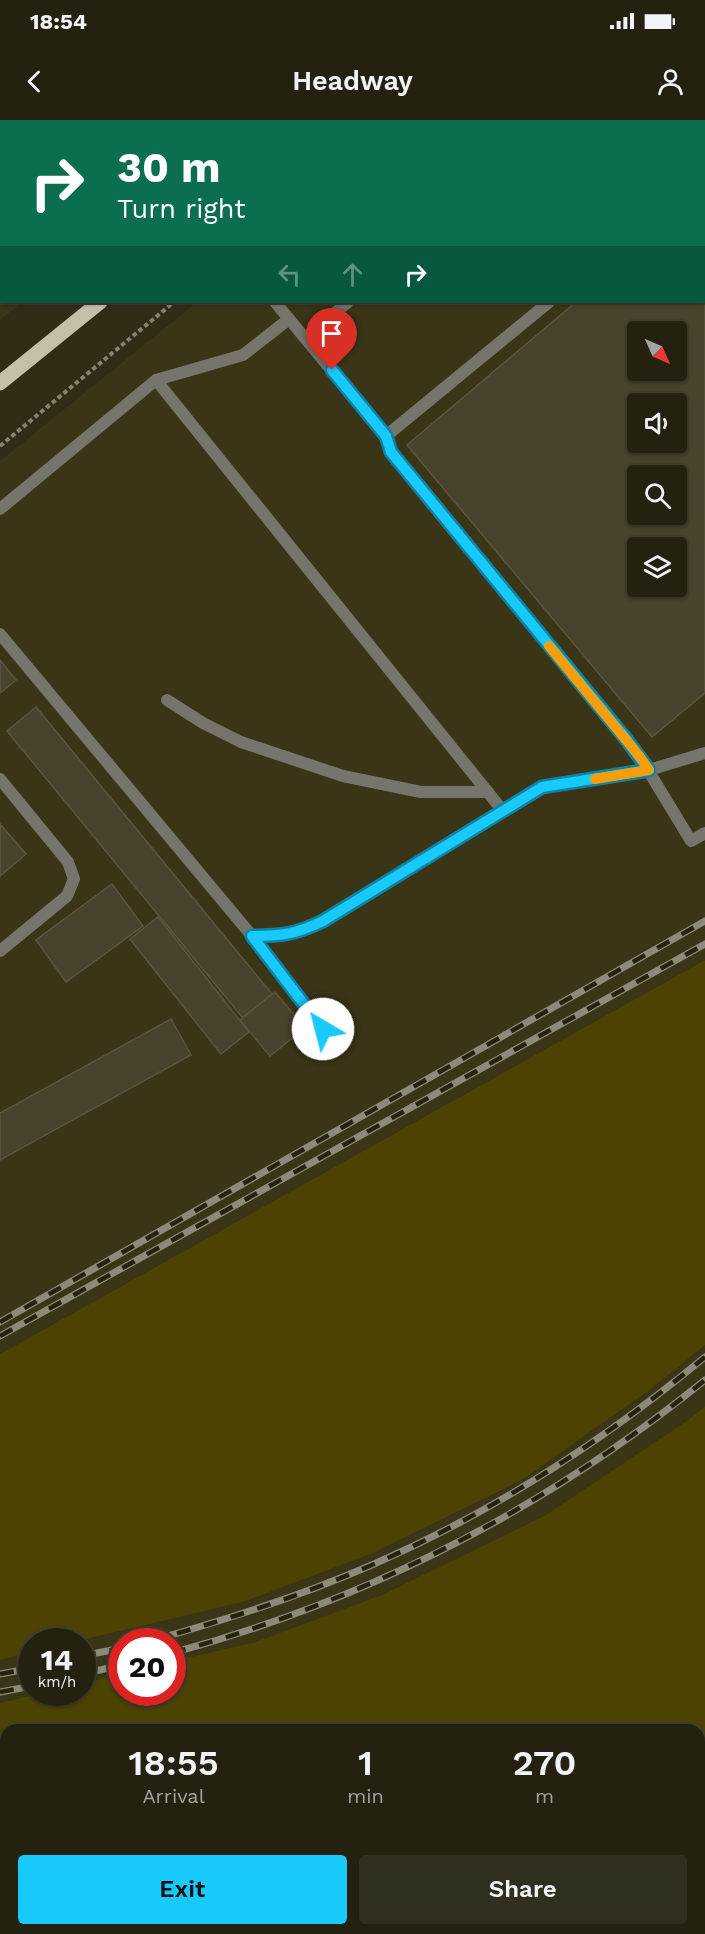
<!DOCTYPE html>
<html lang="en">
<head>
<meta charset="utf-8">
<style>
	:root { --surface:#242110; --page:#302e1e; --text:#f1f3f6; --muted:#a3a39f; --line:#413e30; --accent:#18cafc }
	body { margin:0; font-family:"Work Sans",sans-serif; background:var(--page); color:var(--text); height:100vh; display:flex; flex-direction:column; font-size:22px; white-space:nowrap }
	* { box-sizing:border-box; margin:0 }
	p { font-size:20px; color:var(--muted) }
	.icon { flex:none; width:33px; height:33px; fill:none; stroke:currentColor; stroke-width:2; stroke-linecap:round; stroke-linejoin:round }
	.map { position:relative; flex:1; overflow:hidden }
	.drawer { position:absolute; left:0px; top:1604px; width:705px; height:212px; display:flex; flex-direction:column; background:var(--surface); border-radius:18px 18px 0 0; box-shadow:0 2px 4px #0004,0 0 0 2px var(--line) }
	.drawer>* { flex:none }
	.guide { position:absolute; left:0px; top:0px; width:705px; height:183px; box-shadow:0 2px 4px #0004,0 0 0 2px var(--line); background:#0b6e4f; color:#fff; overflow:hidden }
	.needle { width:39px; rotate:135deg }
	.fabs { position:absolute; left:627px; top:201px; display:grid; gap:12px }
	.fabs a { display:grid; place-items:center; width:60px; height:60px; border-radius:6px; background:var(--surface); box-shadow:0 2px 4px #0004,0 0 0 2px var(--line); font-size:30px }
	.speed { position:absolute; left:18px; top:1508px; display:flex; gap:12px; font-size:30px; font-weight:700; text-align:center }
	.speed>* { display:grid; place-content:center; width:78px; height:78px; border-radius:50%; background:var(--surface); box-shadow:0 2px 4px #0004,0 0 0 2px var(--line); line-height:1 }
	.speed small { font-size:15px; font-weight:400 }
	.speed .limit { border:9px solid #d22; background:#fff; color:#111 }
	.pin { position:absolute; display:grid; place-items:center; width:51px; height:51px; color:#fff; margin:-62px -26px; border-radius:50% 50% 50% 0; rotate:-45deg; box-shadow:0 0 6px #0007 }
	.pin .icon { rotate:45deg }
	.me { position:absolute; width:66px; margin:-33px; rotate:323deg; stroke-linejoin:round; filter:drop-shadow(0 0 4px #0008) }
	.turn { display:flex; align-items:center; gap:21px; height:126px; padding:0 18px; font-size:27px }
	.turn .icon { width:78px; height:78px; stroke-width:2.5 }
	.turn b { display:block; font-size:42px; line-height:51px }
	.lanes { display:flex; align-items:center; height:57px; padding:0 18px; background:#0003; justify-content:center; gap:30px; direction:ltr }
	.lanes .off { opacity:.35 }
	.eta { display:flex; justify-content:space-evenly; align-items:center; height:102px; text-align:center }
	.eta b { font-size:36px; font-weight:600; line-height:42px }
	.cta { display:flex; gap:12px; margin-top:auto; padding:12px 18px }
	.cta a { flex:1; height:69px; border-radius:6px; background:var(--accent); color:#111; font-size:24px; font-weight:600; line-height:69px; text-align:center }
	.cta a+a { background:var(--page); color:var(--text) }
	.status { display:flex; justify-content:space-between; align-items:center; height:42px; padding:0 30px; background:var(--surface); direction:ltr }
	.status svg { height:16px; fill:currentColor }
	header { display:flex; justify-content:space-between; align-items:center; height:78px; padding:0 18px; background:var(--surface); font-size:27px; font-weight:600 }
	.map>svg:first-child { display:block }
	.built { fill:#3a3517; fill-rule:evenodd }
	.green { fill:#4c4201 }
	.building { fill:#47432c; stroke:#5b573f; stroke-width:1.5; fill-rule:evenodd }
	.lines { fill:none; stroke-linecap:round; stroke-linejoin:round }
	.path { stroke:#858271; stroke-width:4; stroke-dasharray:4.5 3; stroke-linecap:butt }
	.service { stroke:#77756b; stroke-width:12 }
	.primary { stroke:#c3bfa9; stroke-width:15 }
	.rail-casing { stroke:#8d8a79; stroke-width:7 }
	.rail { stroke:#26220c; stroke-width:4.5; stroke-dasharray:14; stroke-linecap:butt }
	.route-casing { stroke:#1083a4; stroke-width:15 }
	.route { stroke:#18cafc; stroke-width:10 }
	.slow { stroke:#f59e0b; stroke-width:10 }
</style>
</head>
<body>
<div class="status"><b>18:54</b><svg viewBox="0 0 49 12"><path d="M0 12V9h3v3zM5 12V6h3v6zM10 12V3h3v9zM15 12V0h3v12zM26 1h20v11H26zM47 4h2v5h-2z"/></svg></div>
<header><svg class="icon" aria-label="back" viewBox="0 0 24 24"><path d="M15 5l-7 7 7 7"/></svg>Headway<svg class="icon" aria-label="person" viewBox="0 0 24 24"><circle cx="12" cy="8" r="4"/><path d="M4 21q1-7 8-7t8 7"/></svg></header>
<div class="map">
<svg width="705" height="1814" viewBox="0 0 705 1814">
	<rect width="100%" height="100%" fill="#302c16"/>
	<g class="built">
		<polygon points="0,0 245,0 2,2 2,182 23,182 0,200"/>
		<path d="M 422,0 L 705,0 L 705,840 L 0,1234 L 0,341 L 197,182 L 704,182 L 704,2 L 420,1 ZM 638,212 L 676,212 L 676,250 L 638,250 ZM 638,284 L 676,284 L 676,322 L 638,322 ZM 638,356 L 676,356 L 676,394 L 638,394 ZM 638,428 L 676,428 L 676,466 L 638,466 Z"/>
		<polygon points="705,1225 705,1286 688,1300 544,1396 384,1474 255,1522 173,1541 172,1521 122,1521 121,1554 83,1563 82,1521 78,1521 243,1482 371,1434 522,1360 651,1269"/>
		<polygon points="31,1532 32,1572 45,1572 0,1583 0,1540"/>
		<polygon points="0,1717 6,1718 6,1809 437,1809 451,1814 0,1814"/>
	</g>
	<g class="green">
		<polygon points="705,840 705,1225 651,1269 522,1360 371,1434 243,1482 78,1521 32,1521 31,1532 0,1540 0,1234"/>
		<polygon points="705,1286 705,1814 451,1814 437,1809 699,1809 699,1610 6,1610 6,1718 0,1717 0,1583 45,1572 82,1572 83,1563 121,1554 122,1572 172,1572 173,1541 255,1522 384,1474 544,1396 688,1300"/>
	</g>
	<g class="building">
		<polygon points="0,0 135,0 2,2 2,34"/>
		<polygon points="442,0 533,0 440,2"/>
		<path d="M 705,73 L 705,573 L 652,617 L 407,325 L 576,182 L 704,182 ZM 638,212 L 676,212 L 676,250 L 638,250 ZM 638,284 L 676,284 L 676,322 L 638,322 ZM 638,356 L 676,356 L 676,394 L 638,394 ZM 638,428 L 676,428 L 676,466 L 638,466 Z"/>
		<polygon points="2,81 2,139 0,141 0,82"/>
		<polygon points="0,540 16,560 0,573"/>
		<polygon points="36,587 272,874 243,898 7,611"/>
		<polygon points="0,704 26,734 0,756"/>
		<polygon points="112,764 143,806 66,862 36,820"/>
		<polygon points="158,797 249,912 221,934 130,819"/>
		<polygon points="275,872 305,908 270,936 240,900"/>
		<polygon points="171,899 191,935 0,1040 0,993"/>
		<polygon points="6,1769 6,1804 0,1804 0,1770"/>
		<polygon points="177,1809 229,1809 246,1814 175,1814"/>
	</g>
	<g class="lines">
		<polyline class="path" points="0,326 174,182"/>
		<g class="service">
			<polyline points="565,2 566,0"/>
			<polyline points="704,54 705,52"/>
			<polyline points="275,182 386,316 391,332 640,637 691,721 705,713"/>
			<polyline points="305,218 348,182"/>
			<polyline points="156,260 503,691"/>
			<polyline points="386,316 549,182"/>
			<polyline points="0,389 156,260 243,235 289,199"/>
			<polyline points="0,514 252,816 323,909"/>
			<polyline points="167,580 203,603 241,622 343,656 421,672 488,672"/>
			<polyline points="0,659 68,742 74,759 67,776 0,831"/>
			<path d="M 252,816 C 282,816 296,814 323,801 L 542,667 L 649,650 L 705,633"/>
		</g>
		<g class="primary">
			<polyline points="319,2 321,0"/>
			<polyline points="0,263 100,182"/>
		</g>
		<defs>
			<g id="rail">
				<polyline points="0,1202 705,801"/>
				<polyline points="0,1216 705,824"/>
				<path d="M 150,1521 C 226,1500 301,1476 374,1444 C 493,1392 605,1320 705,1237"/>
				<path d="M 172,1533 C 368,1480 548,1387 705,1260"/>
				<polyline points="82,1536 122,1528"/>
				<polyline points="0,1554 32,1548"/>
				<polyline points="82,1554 122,1545"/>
				<polyline points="0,1572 32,1566"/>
				<polyline points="0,1729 6,1729"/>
				<polyline points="0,1746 6,1746"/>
				<polyline points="314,1809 331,1814"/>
				<polyline points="378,1809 394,1814"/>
			</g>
		</defs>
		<use href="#rail" class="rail-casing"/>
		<use href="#rail" class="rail"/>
	</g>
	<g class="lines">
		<defs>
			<path id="route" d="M 323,909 L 252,816 C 282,816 296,814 323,801 L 542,667 L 649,650 L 626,619 L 391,332 L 386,316 L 332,250"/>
		</defs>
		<use href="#route" class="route-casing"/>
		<use href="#route" class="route"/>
		<polyline class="slow" points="549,526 640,637 649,650 595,659"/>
	</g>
</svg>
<div class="fabs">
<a><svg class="needle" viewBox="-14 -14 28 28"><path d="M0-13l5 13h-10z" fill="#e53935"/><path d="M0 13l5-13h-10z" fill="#a3a39f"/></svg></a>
<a><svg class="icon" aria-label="sound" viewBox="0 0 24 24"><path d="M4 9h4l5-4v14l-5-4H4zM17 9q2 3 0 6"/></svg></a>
<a><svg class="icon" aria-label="search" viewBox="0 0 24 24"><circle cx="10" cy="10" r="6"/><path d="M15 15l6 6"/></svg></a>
<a><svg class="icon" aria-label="layers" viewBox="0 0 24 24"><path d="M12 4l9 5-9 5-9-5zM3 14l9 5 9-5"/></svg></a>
</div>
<div class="speed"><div>14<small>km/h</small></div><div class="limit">20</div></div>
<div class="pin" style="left:332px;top:250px;background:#d93025"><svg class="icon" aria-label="arrive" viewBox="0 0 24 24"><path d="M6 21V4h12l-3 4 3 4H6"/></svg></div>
<svg class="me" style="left:323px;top:909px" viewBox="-20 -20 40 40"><circle r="19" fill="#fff"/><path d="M0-13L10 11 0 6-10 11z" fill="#18cafc"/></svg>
<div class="guide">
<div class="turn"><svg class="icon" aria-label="right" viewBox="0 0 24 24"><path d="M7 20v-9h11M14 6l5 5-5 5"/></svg><div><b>30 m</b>Turn right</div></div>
<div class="lanes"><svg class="icon off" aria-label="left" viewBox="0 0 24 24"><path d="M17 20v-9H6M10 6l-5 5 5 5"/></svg><svg class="icon off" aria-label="ahead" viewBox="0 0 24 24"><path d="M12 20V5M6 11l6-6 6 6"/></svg><svg class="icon" aria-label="right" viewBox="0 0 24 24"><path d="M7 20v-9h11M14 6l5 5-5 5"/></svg></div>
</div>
<section class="drawer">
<div class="eta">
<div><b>18:55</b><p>Arrival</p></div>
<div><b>1</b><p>min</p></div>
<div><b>270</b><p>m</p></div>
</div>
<div class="cta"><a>Exit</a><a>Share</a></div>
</section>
</div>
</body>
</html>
